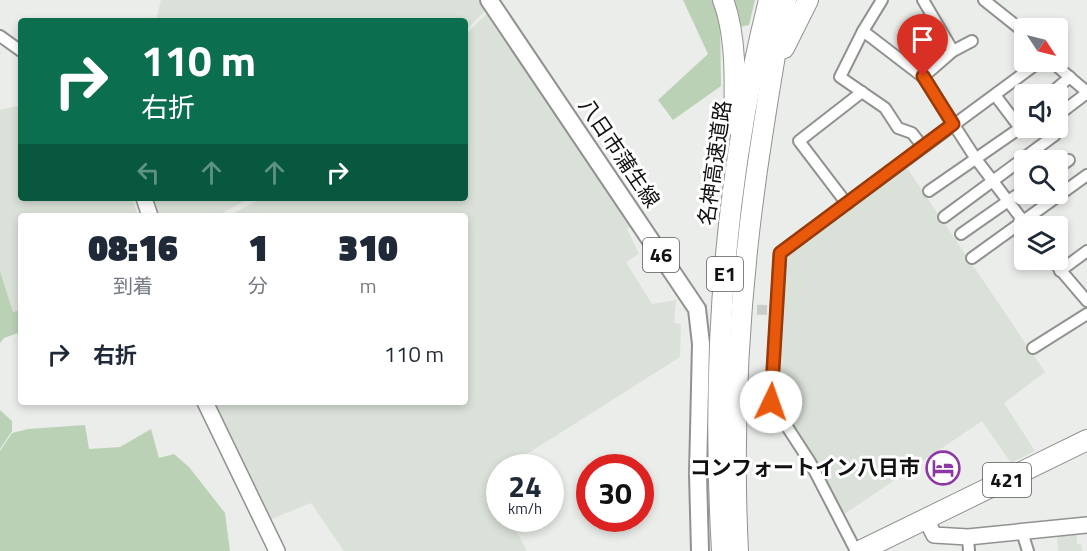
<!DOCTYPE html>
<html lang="ja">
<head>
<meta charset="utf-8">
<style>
	:root { --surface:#fff; --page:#f6f6f7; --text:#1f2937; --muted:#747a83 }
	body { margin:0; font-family:"Titillium Web","Noto Sans JP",sans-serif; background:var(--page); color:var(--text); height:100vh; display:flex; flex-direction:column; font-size:22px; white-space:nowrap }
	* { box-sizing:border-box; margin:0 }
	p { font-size:20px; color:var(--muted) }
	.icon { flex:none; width:33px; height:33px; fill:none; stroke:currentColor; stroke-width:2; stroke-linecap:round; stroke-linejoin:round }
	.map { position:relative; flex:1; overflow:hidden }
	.details { position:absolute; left:18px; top:213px; width:450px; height:192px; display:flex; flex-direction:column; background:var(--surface); border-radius:6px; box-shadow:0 3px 9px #0003 }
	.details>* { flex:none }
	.guide { position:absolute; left:18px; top:18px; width:450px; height:183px; border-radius:6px; box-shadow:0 3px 9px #0003; background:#0b6e4f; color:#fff; overflow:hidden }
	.needle { width:39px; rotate:125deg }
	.controls { position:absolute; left:1014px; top:18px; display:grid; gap:12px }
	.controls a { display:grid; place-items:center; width:54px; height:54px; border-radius:6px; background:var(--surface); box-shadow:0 3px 9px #0003; font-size:30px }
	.speed { position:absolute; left:486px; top:454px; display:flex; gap:12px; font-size:30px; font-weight:700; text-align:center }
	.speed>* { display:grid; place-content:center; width:78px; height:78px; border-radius:50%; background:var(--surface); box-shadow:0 3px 9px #0003; line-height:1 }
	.speed small { font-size:15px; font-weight:400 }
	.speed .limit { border:9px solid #d22; background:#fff; color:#111 }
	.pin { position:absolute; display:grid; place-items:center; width:51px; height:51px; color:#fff; margin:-62px -26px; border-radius:50% 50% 50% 0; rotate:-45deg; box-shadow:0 0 6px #0007 }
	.pin .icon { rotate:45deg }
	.me { position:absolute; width:66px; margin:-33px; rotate:3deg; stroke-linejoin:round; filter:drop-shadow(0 0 4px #0008) }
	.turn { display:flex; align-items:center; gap:21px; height:126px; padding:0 24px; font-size:27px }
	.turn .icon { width:78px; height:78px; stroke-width:2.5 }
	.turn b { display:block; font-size:42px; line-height:51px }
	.lanes { display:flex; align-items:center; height:57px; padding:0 24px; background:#0003; justify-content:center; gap:30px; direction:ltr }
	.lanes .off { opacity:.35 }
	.eta { display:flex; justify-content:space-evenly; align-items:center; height:102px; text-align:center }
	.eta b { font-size:36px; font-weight:800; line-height:42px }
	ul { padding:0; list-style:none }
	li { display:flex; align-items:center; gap:18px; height:78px; padding:0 24px }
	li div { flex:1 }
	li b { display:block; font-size:22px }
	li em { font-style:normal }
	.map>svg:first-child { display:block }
	.built { fill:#dae1d8 }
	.green { fill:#bbd1b6 }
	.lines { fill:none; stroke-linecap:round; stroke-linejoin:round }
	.street-tunnel { stroke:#caccc9; stroke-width:10; stroke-dasharray:10 5; stroke-linecap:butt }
	.street-casing { stroke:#90928f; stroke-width:14 }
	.secondary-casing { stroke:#90928f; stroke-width:18 }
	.primary-casing { stroke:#90928f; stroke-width:20 }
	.highway-casing { stroke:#90928f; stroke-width:22 }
	.street { stroke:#fff; stroke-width:10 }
	.secondary { stroke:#fff; stroke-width:15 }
	.primary { stroke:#fff; stroke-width:16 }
	.highway { stroke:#fff; stroke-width:20 }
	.route-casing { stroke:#983908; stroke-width:15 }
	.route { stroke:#ea580c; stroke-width:10 }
	.labels { text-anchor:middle; stroke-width:6; stroke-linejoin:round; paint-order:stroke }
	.shield { fill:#fff; stroke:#585958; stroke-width:1.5 }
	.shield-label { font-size:20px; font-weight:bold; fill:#111211 }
	.street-label { font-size:21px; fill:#111211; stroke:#fff }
	.poi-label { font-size:21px; font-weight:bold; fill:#111211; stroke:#fff; text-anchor:end }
</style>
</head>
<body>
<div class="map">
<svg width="1087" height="551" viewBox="0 0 1087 551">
	<rect width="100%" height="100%" fill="#ebedea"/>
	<g class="built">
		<polygon points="161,0 486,0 490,6 465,31 465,21 156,21"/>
		<polygon points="493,8 640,219 627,229 639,254 626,262 652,304 676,300 674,323 681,324 680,357 505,468 500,468 499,472 490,478 499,497 500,519 510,519 527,551 344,551 311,503 271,519 215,411 212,402 465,402 465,216 228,216 263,198 465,198 465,35"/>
		<polygon points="21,105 21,198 132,198 138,216 21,216 21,310 13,312 0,271 0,110"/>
		<polygon points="907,168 1045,372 1004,403 1035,451 1011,463 982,421 843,515 775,395 786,251"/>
		<polygon points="148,198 250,198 217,216 154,216"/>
		<polygon points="1077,529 1077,544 1081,544 1082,551 1058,551 1057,532"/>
	</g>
	<g class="green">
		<polygon points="683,0 715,0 720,12 721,86 673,120 658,100 708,54"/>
		<polygon points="731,0 755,0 749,25 740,27"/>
		<polygon points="0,271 13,312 21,310 21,332 4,338 0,343"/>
		<polygon points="0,410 12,421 12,431 0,449"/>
		<polygon points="85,425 89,449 120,447 151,429 159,458 174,454 189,467 225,513 230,551 0,551 0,451 12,433 28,429"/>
	</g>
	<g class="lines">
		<polyline class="street-tunnel" points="697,309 776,310"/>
		<defs>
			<g id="street">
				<polyline points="882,0 863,31 840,77 885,108 898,128 912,133 923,147"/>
				<polyline points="923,0 953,51"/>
				<polyline points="984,0 1024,32"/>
				<polyline points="863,31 923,77 976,159 1027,226"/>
				<polyline points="0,36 21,51"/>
				<polyline points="1052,62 1087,92"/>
				<polyline points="923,77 953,51 972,41"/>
				<polyline points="1050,94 1070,77"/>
				<polyline points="1058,115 1087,93"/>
				<polyline points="1058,168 1069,160"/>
				<polyline points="929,191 1020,128 995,95"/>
				<polyline points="847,204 799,141 862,92"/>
				<polyline points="944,217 1055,135"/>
				<polyline points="961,234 1024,190"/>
				<polyline points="972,258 1087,175"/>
				<polyline points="1052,260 1087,301"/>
				<polyline points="1060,271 1087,251"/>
				<polyline points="1033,348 1087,314"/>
				<polyline points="1022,532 1028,551"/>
				<polyline points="968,537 969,551"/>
				<polyline points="856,551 810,462 771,402 780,253 1039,62"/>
			</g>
			<g id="secondary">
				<polyline points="144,198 150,216"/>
				<polyline points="205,402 277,551"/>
				<polyline points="926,519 934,535 968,537 1087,525"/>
			</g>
			<polyline id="primary" points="489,0 697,309 701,344 698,474 700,551"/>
			<g id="highway">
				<path d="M 723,0 C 737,36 735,87 734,125"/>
				<polyline points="784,48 808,0"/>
				<path d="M 722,551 C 711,367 724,179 769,0"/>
				<path d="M 738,551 C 731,411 741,268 763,130 C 770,86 776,43 786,0"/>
				<polyline points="860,551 1087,440"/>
			</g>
		</defs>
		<use href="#street" class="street-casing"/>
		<use href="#secondary" class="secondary-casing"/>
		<use href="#primary" class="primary-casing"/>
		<use href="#highway" class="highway-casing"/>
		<use href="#street" class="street"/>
		<use href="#secondary" class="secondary"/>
		<use href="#primary" class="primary"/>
		<use href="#highway" class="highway"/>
	</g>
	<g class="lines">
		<defs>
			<polyline id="route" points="771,402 780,253 953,124 923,76"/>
		</defs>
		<use href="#route" class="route-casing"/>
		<use href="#route" class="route"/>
	</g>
	<defs>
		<symbol id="hotel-ring" viewBox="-11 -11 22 22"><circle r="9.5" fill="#fff" stroke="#8e36a3" stroke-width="1.5"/><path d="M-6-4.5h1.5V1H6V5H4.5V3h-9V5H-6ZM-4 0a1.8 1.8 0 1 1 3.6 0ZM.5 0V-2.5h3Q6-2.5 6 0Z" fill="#8e36a3"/></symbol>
	</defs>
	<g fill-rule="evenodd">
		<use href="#hotel-ring" x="924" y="449" width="38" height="38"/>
	</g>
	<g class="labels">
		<g class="shield">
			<rect x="643" y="238" width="36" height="34" rx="4.5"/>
			<rect x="707" y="257" width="36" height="34" rx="4.5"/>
			<rect x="983" y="463" width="48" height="34" rx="4.5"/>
		</g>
		<g class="shield-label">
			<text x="661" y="262">46</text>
			<text x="725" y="281">E1</text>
			<text x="1007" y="487">421</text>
		</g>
		<g class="street-label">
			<text transform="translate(619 153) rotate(56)" y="7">八日市蒲生線</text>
			<text transform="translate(715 163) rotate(-82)" y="7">名神高速道路</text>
		</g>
		<g class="poi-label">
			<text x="920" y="475">コンフォートイン八日市</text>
		</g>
	</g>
</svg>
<div class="controls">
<a><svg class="needle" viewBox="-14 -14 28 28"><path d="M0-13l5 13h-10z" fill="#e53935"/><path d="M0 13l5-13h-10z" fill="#747a83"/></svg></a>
<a><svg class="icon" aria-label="sound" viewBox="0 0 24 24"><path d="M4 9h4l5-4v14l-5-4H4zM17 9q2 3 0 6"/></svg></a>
<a><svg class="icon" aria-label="search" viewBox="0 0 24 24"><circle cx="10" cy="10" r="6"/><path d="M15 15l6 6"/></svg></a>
<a><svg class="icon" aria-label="layers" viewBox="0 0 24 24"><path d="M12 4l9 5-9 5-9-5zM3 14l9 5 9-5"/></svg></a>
</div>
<div class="speed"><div>24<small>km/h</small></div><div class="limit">30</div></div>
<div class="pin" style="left:923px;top:76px;background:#d93025"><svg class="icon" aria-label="arrive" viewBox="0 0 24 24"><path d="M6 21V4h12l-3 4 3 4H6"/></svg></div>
<svg class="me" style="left:771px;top:402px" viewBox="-20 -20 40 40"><circle r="19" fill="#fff"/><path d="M0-13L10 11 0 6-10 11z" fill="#ea580c"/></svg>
<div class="guide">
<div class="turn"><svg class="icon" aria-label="right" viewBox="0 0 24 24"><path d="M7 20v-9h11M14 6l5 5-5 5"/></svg><div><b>110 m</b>右折</div></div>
<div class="lanes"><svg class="icon off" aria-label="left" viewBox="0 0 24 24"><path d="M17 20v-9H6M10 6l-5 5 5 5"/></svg><svg class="icon off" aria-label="ahead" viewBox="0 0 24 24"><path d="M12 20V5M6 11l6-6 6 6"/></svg><svg class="icon off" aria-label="ahead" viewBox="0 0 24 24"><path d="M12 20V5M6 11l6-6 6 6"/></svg><svg class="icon" aria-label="right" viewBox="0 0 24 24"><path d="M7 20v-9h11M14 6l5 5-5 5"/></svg></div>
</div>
<section class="details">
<div class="eta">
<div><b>08:16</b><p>到着</p></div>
<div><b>1</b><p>分</p></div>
<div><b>310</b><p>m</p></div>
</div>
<ul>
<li><svg class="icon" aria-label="right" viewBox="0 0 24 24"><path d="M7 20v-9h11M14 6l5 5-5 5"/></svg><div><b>右折</b></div><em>110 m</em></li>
</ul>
</section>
</div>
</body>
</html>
